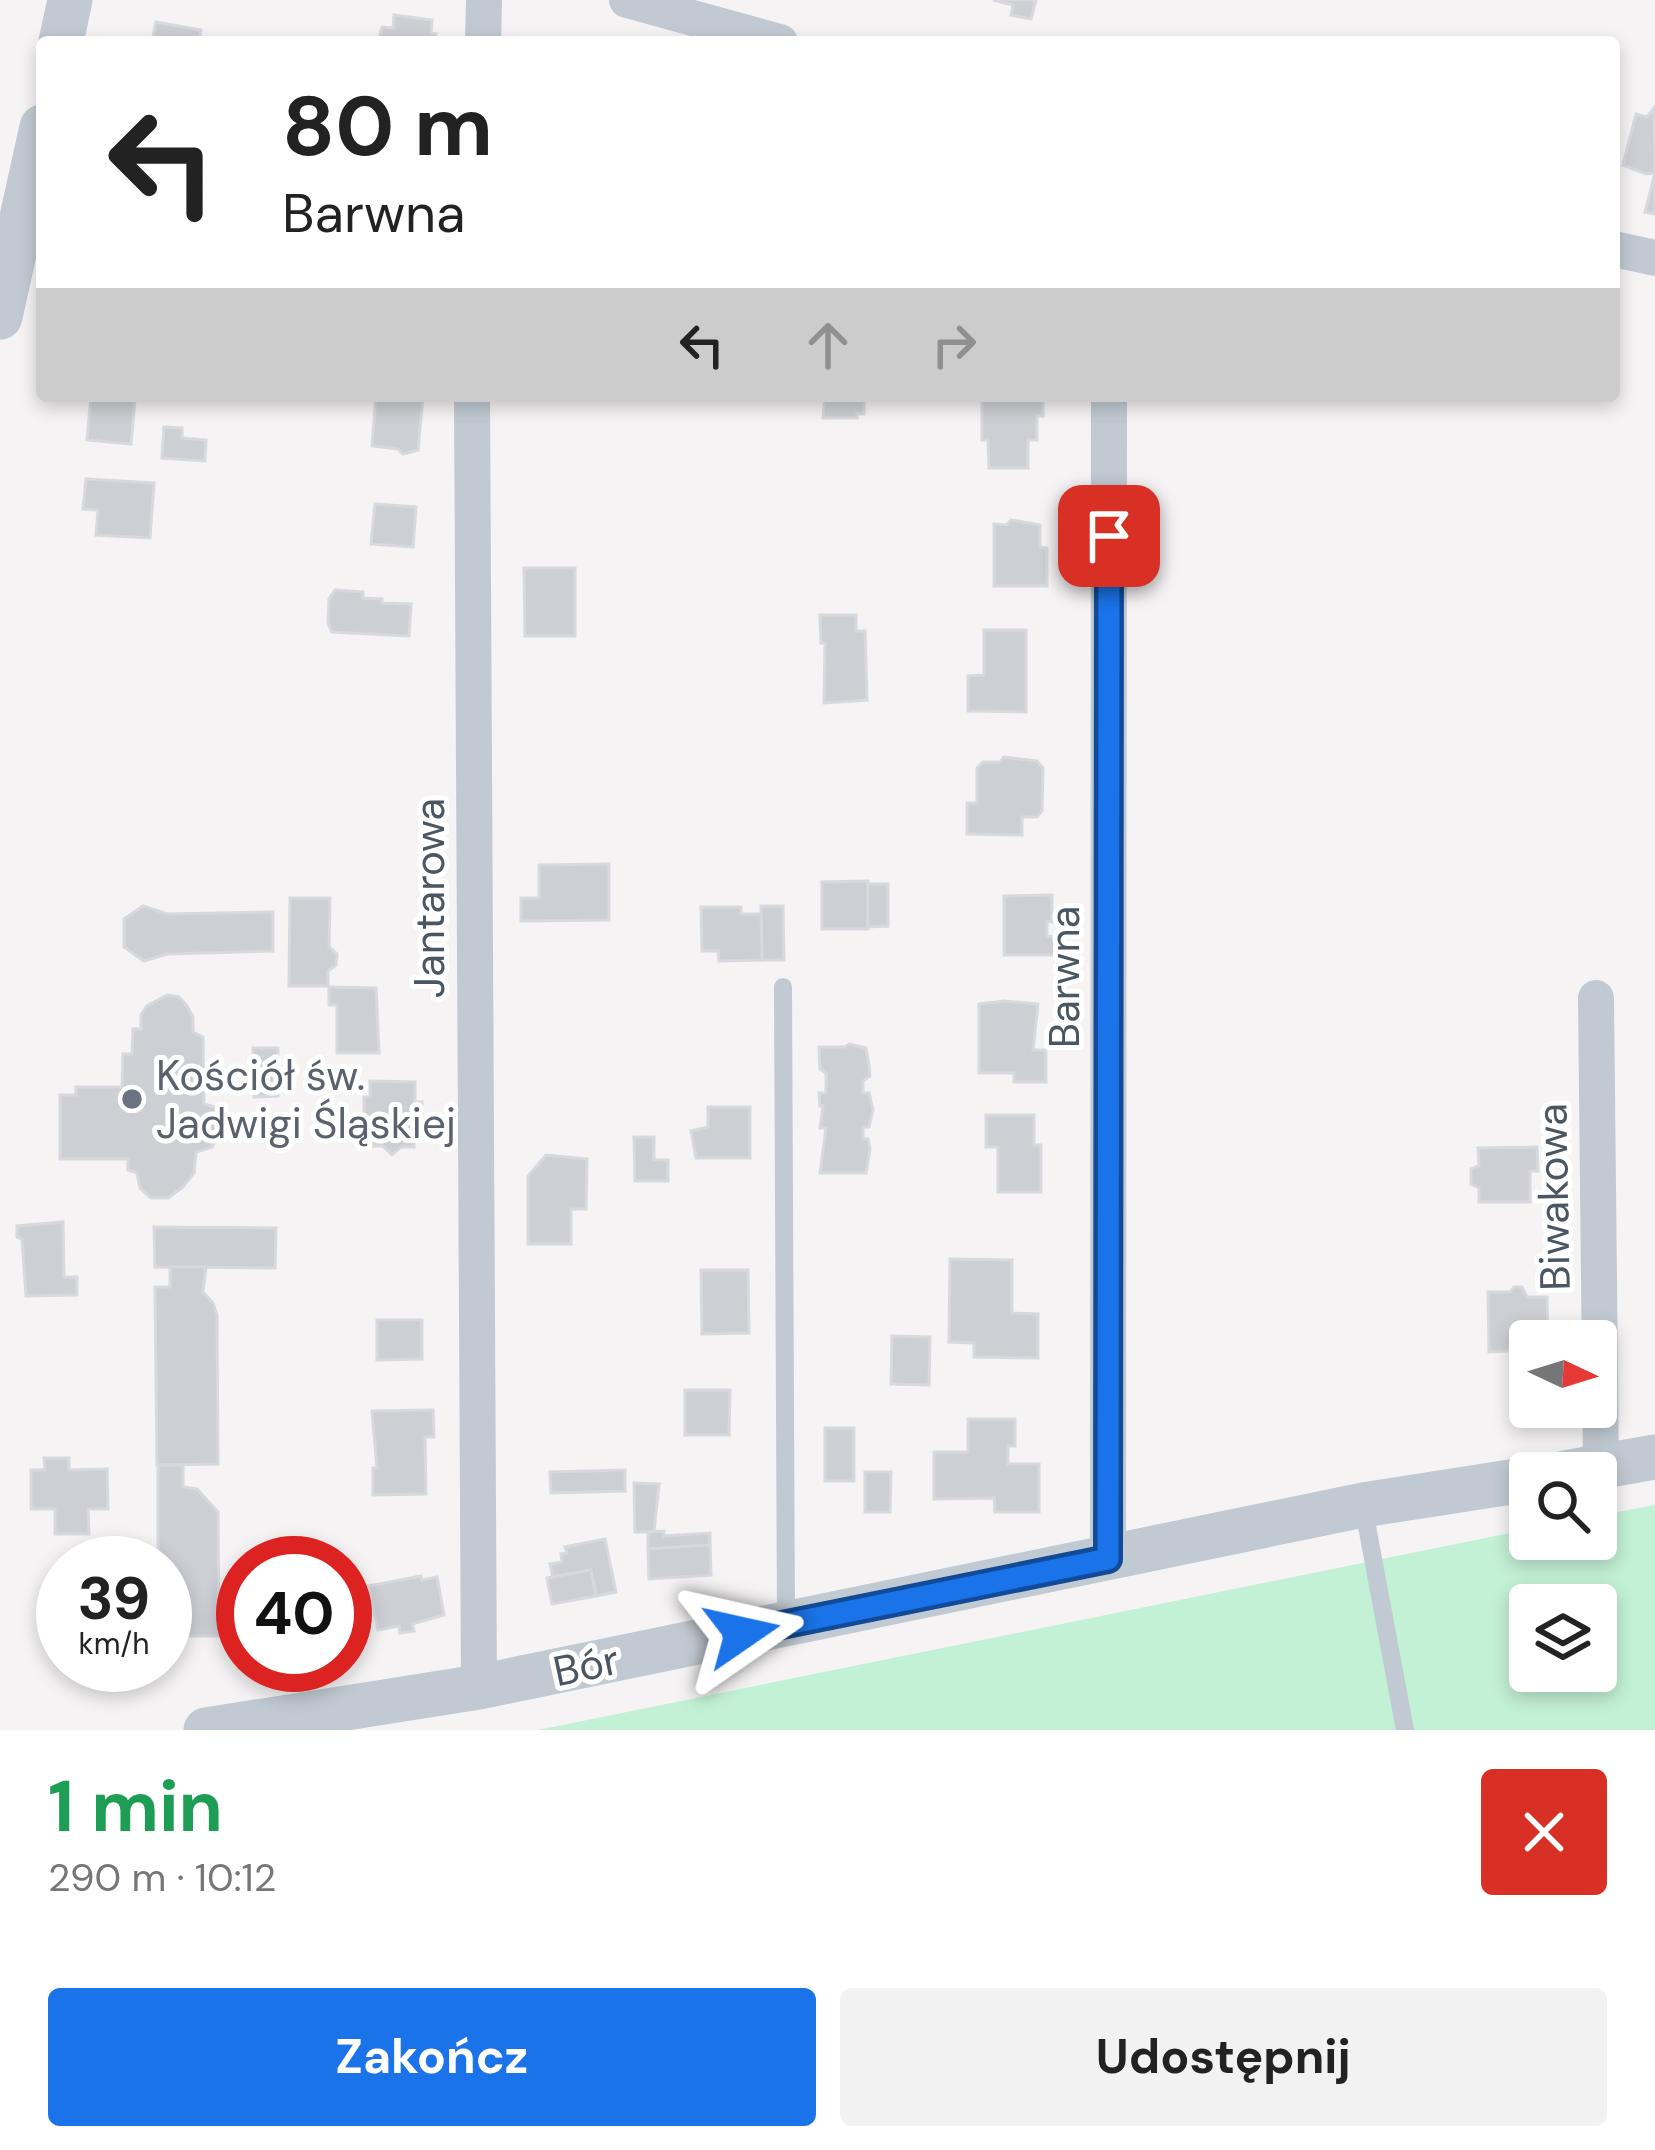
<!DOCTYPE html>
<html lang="pl">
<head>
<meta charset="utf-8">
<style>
	:root { --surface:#fff; --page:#f2f2f2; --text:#222; --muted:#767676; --accent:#1a73e8 }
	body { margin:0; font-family:"DM Sans",sans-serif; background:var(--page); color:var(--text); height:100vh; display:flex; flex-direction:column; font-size:45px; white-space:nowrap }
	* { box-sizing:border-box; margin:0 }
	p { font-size:39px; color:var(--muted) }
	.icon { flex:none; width:66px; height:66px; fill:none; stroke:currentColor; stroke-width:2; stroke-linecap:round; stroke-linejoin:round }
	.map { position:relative; height:1730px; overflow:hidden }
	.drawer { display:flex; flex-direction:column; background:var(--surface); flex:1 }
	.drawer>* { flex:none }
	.guide { position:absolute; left:36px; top:36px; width:1584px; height:366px; border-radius:12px; box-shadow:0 6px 18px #0003; background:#fff; color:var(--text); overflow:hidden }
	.needle { width:78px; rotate:94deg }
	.buttons { position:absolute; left:1509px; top:1320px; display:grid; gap:24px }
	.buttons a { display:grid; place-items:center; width:108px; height:108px; border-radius:12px; background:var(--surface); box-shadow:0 6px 18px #0003; font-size:60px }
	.speed { position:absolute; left:36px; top:1536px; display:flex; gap:24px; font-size:60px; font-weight:700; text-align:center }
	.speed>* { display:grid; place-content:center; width:156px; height:156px; border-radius:50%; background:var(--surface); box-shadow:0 6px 18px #0003; line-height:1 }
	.speed small { font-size:30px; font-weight:400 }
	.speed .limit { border:18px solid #d22; background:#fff; color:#111 }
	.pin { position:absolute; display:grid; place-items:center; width:102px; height:102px; color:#fff; margin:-51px; border-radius:24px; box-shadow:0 6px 18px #0006 }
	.me { position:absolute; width:132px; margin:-66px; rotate:79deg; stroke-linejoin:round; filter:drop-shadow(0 0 9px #0008) }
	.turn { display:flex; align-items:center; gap:42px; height:252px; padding:0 48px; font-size:54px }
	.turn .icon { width:156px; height:156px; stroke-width:2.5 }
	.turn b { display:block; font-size:84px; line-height:102px }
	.lanes { display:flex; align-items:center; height:114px; padding:0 48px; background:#0003; justify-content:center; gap:60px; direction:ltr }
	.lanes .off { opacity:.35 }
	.round { display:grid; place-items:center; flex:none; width:126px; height:126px; border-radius:12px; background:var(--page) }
	.headline { display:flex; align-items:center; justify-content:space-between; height:204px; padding:0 48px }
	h1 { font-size:72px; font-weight:700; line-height:90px; color:#1e9e55 }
	.cta { display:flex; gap:24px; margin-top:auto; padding:24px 48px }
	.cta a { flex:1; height:138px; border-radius:12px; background:var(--accent); color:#fff; font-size:48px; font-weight:700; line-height:138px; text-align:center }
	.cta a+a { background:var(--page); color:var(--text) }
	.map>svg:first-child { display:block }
	.green { fill:#c3f1d5; fill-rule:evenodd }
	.building { fill:#cdcfd5; stroke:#d7d9de; stroke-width:3 }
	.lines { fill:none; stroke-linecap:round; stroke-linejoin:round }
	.service { stroke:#c1cad2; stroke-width:18 }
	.minor { stroke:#c1cad2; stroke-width:36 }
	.tertiary { stroke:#c1cad2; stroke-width:45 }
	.route-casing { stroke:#114b97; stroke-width:30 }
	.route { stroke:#1a73e8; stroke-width:21 }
	.worship-dot { fill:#6b7280; stroke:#fff; stroke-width:4.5 }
	.labels { text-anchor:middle; stroke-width:10; stroke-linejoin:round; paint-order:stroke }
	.street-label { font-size:42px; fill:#4a5661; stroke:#fff }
	.worship-label { font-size:42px; fill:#5b616d; stroke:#fff; text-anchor:start }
</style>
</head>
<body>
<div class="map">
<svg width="1655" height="1730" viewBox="0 0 1655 1730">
	<rect width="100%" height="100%" fill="#f5f3f3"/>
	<path class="green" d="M 1655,1505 L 1655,1730 L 538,1730 L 1530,1529 L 1530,1539 L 1596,1539 L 1596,1516 ZM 1530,1605 L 1596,1605 L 1596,1671 L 1530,1671 Z"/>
	<g class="building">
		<polygon points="993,0 1036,0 1031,19 1011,15 1013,5"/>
		<polygon points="394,15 432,20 431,33 436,34 435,42 378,42 382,27 393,28"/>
		<polygon points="156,22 201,30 199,42 152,42"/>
		<polygon points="1654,108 1655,173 1646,174 1623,165 1636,114 1647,117"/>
		<polygon points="1655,173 1655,214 1645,212"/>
		<polygon points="91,396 135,400 131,444 87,440"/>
		<polygon points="376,396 423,396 418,450 403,454 398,449 372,446"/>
		<polygon points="864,396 864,414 857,414 857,418 823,418 825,396"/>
		<polygon points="982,396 1043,396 1043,416 1037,416 1037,440 1028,440 1028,468 989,468 988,440 982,440"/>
		<polygon points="164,427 182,428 182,438 206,440 205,461 162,458"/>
		<polygon points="86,479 154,483 150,538 96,535 98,510 83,509"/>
		<polygon points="375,504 416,507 413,547 371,544"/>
		<polygon points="1011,520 1040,525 1040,547 1047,548 1047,586 994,586 994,524 1007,525"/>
		<polygon points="524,568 575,568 575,636 525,636"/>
		<polygon points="335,590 363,592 363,598 382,599 382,603 411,604 409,636 332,632 328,623 329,599"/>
		<polygon points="820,615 856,615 856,631 865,631 867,700 824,703 825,643 821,643"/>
		<polygon points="984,630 1026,630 1026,712 968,711 968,676 984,675"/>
		<polygon points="1004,757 1037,761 1043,768 1042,811 1037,817 1022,817 1022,835 967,834 967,803 977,803 977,768 983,762 1000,762"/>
		<polygon points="609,864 609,920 521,921 521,898 539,898 539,865"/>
		<polygon points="868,881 868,929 822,929 822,882"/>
		<polygon points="868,884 888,884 888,926 868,927"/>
		<polygon points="1052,895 1052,922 1047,921 1047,936 1057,937 1057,955 1004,955 1004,896"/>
		<polygon points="290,898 330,898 329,947 337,954 336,965 328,971 328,986 289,986"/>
		<polygon points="143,906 167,914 273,912 273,951 167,954 144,961 124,947 124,919"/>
		<polygon points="761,906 783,906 784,960 762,960"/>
		<polygon points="701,907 741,907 741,914 761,914 762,960 719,961 718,951 702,951"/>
		<polygon points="329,987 376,988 379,1053 337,1053 337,1005 329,1005"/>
		<polygon points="167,995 179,997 187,1006 193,1017 193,1032 203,1037 204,1104 215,1107 224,1126 212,1147 196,1152 194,1173 183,1187 168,1198 151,1198 140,1188 137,1173 128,1170 128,1159 60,1159 60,1095 76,1095 76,1087 122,1087 123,1054 132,1054 133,1029 141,1029 141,1015 147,1006"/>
		<polygon points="1004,1001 1038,1004 1033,1050 1046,1050 1046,1082 1014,1082 1014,1073 979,1073 979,1004"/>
		<polygon points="849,1044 866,1048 869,1065 870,1076 863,1081 863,1093 869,1093 873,1110 869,1127 863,1127 863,1139 868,1139 870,1149 866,1173 820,1173 826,1128 820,1128 823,1106 820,1106 819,1093 826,1093 826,1073 820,1069 819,1047 845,1047"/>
		<polygon points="253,1048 278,1048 278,1096 254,1097"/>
		<polygon points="370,1081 415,1082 415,1102 422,1102 422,1126 414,1126 414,1147 401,1147 392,1155 383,1146 369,1146 370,1130 364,1130 364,1097 370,1097"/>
		<polygon points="708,1107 750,1107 750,1158 696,1158 691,1131 708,1127"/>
		<polygon points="986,1115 1034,1115 1034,1145 1041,1145 1041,1192 998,1192 998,1147 986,1147"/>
		<polygon points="634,1137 654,1137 654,1160 668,1160 668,1181 635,1181"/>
		<polygon points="1537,1147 1538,1171 1530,1171 1530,1202 1479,1202 1479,1188 1471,1184 1471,1169 1479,1166 1478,1148"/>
		<polygon points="546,1155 587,1159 586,1209 571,1209 571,1244 528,1244 528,1176"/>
		<polygon points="63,1222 64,1277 77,1277 77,1295 26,1296 22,1239 17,1237 17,1226"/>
		<polygon points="154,1227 276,1228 275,1268 155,1267"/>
		<polygon points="950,1259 1012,1260 1012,1313 1038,1314 1038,1358 974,1357 974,1343 949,1342"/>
		<polygon points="170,1267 206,1267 203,1292 213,1303 217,1315 218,1464 157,1465 155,1287 170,1287"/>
		<polygon points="701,1270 748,1270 749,1333 702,1334"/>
		<polygon points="1514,1287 1522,1287 1527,1297 1547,1297 1548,1341 1530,1341 1530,1375 1522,1375 1522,1337 1513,1337 1513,1344 1507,1351 1489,1352 1488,1292 1510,1292"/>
		<polygon points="377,1320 422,1320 422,1359 377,1360"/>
		<polygon points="892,1336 930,1337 929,1385 891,1384"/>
		<polygon points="685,1390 730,1390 729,1435 685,1435"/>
		<polygon points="433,1410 434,1437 425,1437 426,1494 373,1495 373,1468 377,1468 372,1411"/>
		<polygon points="968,1419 1015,1419 1015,1446 1008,1446 1008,1464 1039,1464 1039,1512 995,1512 994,1498 934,1499 934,1452 968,1452"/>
		<rect x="825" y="1428" width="29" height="53"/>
		<polygon points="44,1458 69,1458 69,1470 107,1469 108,1509 88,1509 89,1534 55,1534 55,1509 31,1509 31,1470 45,1470"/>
		<polygon points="158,1465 183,1465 183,1487 197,1489 218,1512 219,1636 165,1636 165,1563 158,1563"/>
		<polygon points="625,1470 625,1491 551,1493 550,1472"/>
		<polygon points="865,1472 891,1472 890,1512 865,1512"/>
		<polygon points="634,1483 659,1484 654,1532 635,1532"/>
		<polygon points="664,1531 664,1536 710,1533 710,1545 648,1549 648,1532"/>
		<polygon points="605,1539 616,1592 596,1596 591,1570 553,1577 550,1564 562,1562 561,1554 567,1553 565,1547"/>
		<polygon points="710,1545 711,1575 649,1579 648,1549"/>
		<polygon points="591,1570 596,1596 552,1604 547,1578"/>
		<polygon points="421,1576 422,1580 437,1577 444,1615 412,1624 414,1631 400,1633 399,1626 378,1630 369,1586"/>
	</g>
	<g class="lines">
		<g class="service">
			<polyline points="783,987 786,1624"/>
			<polyline points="1363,1505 1405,1730"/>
		</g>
		<g class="minor">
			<polyline points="627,0 780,42"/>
			<polyline points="483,42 484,0"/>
			<polyline points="1614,249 1655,258"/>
			<polyline points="472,396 479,1687"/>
			<polyline points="1596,998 1601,1467"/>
			<polyline points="1108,1559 1109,396"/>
		</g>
		<g class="tertiary">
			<polyline points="61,42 70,0"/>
			<polyline points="0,317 42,127"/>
			<polyline points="1565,1473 1655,1457"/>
			<polyline points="206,1730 479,1687 1363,1505 1530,1479"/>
		</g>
	</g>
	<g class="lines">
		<defs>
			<polyline id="route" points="742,1633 1108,1559 1109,536"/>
		</defs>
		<use href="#route" class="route-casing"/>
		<use href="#route" class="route"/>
	</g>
	<circle class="worship-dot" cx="132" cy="1099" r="12"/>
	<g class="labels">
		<g class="street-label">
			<text transform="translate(429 898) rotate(-90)" y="15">Jantarowa</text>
			<text transform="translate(1064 977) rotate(-90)" y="15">Barwna</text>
			<text transform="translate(1553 1197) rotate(-91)" y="15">Biwakowa</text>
			<text transform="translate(586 1665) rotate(-12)" y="15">Bór</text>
		</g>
		<g class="worship-label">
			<text x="156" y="1090">Kościół św.<tspan x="156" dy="48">Jadwigi Śląskiej</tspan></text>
		</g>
	</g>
</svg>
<div class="buttons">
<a><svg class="needle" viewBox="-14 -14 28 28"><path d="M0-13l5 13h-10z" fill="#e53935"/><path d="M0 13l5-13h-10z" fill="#767676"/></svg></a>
<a><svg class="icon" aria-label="search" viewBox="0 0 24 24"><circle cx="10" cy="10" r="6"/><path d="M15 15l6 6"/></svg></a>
<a><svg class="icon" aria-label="layers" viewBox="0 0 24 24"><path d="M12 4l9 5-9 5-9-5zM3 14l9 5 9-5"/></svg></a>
</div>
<div class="speed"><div>39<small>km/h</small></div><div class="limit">40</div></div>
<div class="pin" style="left:1109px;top:536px;background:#d93025"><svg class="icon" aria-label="arrive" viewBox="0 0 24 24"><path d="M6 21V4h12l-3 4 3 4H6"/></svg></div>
<svg class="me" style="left:742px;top:1633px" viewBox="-20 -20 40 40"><path d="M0-17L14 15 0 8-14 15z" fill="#1a73e8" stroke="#fff" stroke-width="4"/></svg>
<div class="guide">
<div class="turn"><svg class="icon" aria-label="left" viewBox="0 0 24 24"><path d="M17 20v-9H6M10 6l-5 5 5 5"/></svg><div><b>80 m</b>Barwna</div></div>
<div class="lanes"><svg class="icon" aria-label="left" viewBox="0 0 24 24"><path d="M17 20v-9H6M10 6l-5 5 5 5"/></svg><svg class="icon off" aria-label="ahead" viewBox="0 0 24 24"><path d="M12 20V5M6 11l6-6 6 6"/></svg><svg class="icon off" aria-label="right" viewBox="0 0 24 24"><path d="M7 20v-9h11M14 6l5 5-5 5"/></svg></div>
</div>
</div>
<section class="drawer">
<div class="headline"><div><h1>1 min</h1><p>290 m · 10:12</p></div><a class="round" style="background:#d93025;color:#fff"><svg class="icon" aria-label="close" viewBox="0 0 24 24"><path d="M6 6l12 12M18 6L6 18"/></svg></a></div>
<div class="cta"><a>Zakończ</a><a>Udostępnij</a></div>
</section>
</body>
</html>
